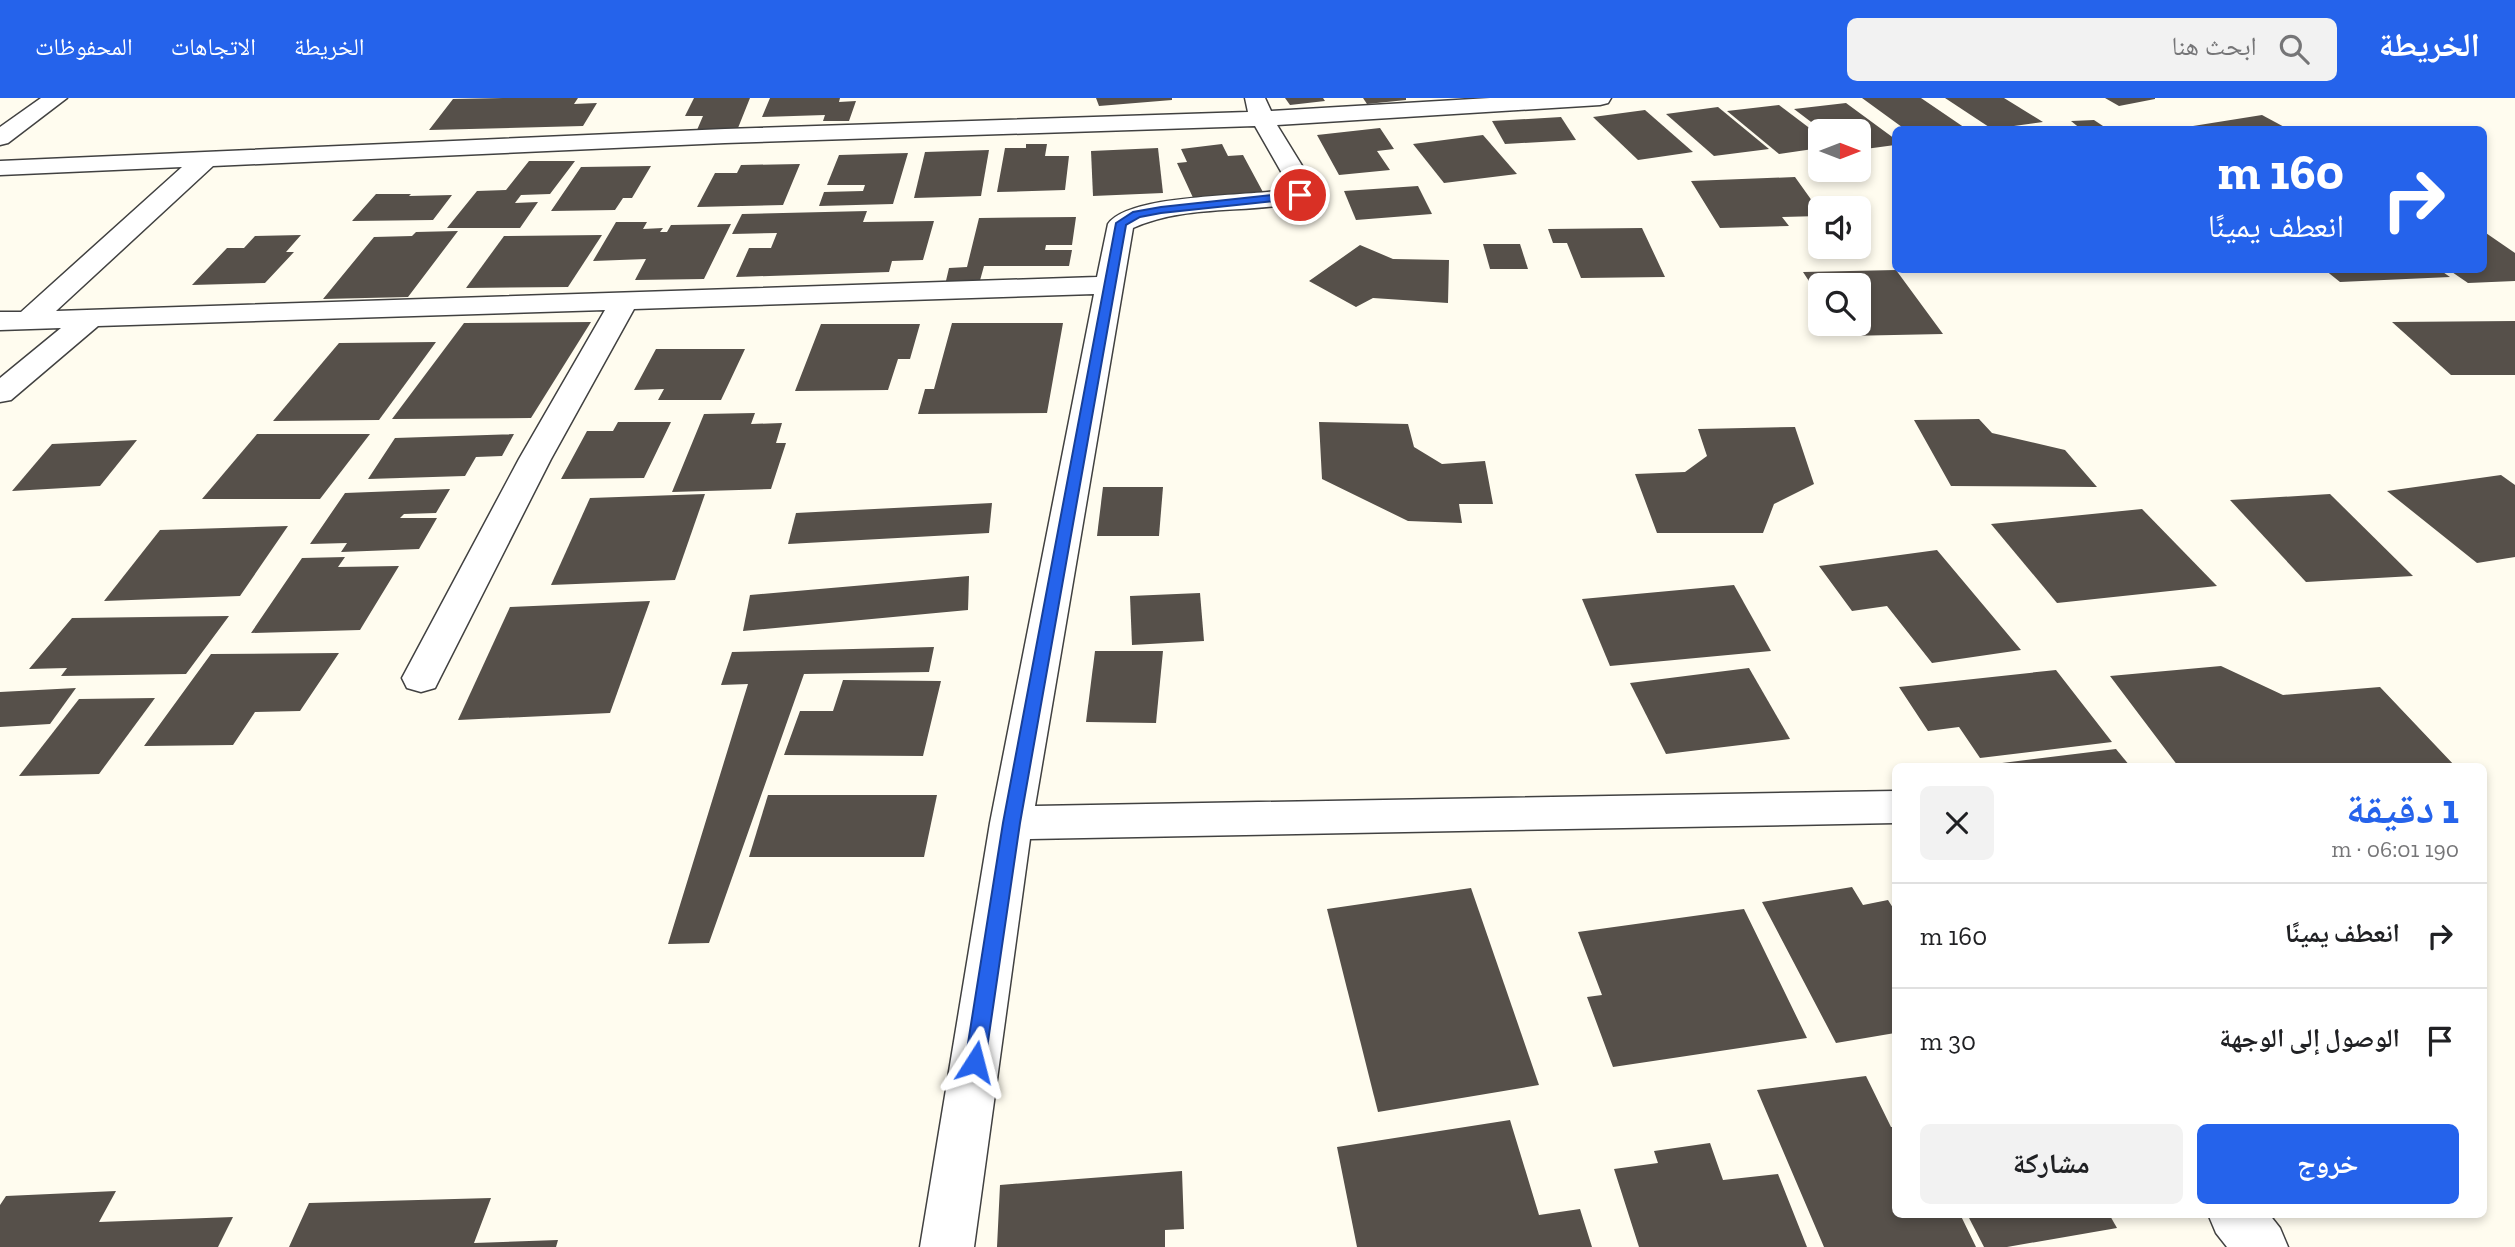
<!DOCTYPE html>
<html lang="ar">
<head>
<meta charset="utf-8">
<style>
	:root { --surface:#fff; --page:#f2f2f2; --text:#202124; --muted:#757577; --line:#e0e0e0; --accent:#2563eb }
	body { margin:0; font-family:"Zilla Slab","Noto Naskh Arabic",serif; background:var(--page); color:var(--text); direction:rtl; height:100vh; display:flex; flex-direction:column; font-size:26px; white-space:nowrap }
	* { box-sizing:border-box; margin:0 }
	p { font-size:23px; color:var(--muted) }
	.icon { flex:none; width:38px; height:38px; fill:none; stroke:currentColor; stroke-width:2; stroke-linecap:round; stroke-linejoin:round }
	.map { position:relative; flex:1; overflow:hidden; direction:ltr }
	.panel { position:absolute; left:1892px; top:665px; width:595px; height:455px; display:flex; flex-direction:column; background:var(--surface); border-radius:10px; box-shadow:0 4px 10px #0003; direction:rtl }
	.panel>* { flex:none }
	.hud { position:absolute; left:1892px; top:28px; width:595px; height:147px; border-radius:10px; box-shadow:0 4px 10px #0003; direction:rtl; background:#2563eb; color:#fff; overflow:hidden }
	.needle { width:46px; rotate:90deg }
	.fabs { position:absolute; left:1808px; top:21px; display:grid; gap:14px }
	.fabs a { display:grid; place-items:center; width:63px; height:63px; border-radius:10px; background:var(--surface); box-shadow:0 4px 10px #0003; font-size:35px }
	.pin { position:absolute; display:grid; place-items:center; width:60px; height:60px; color:#fff; margin:-30px; border:4px solid #fff; border-radius:50%; box-shadow:0 2px 7px #0007 }
	.me { position:absolute; width:77px; margin:-38px; rotate:9deg; stroke-linejoin:round; filter:drop-shadow(0 0 5px #0008) }
	.turn { display:flex; align-items:center; gap:24px; height:147px; padding:0 28px; font-size:32px }
	.turn .icon { width:91px; height:91px; stroke-width:2.5 }
	.turn b { display:block; font-size:49px; line-height:60px }
	.round { display:grid; place-items:center; flex:none; width:74px; height:74px; border-radius:10px; background:var(--page) }
	.overview { display:flex; align-items:center; justify-content:space-between; height:119px; padding:0 28px }
	h1 { font-size:42px; font-weight:700; line-height:52px; color:var(--accent) }
	.action { display:flex; gap:14px; margin-top:auto; padding:14px 28px }
	.action a { flex:1; height:80px; border-radius:10px; background:var(--accent); color:#fff; font-size:28px; font-weight:700; line-height:80px; text-align:center }
	.action a+a { background:var(--page); color:var(--text) }
	ul { padding:0; list-style:none }
	li { display:flex; align-items:center; gap:21px; height:105px; padding:0 28px; border-top:2px solid var(--line) }
	li div { flex:1 }
	li b { display:block; font-size:26px }
	li em { font-style:normal }
	header { display:flex; align-items:center; gap:42px; box-sizing:border-box; height:98px; padding:0 35px; background:var(--accent); color:#fff }
	header strong { font-size:33px }
	nav { display:flex; gap:38px; margin-inline-start:auto; font-size:24px }
	.search { width:490px; height:63px; background:var(--page); display:flex; align-items:center; gap:18px; box-sizing:border-box; padding:0 24px; border-radius:10px; color:var(--muted); font-size:26px }
	.map>svg:first-child { display:block }
	.building { fill:#56504a }
	.lines { fill:none; stroke-linecap:round; stroke-linejoin:round }
	.street-casing { stroke:#414141; stroke-width:3 }
	.street { fill:#fff; fill-rule:evenodd }
	.route { fill:#2563eb; stroke:#184099; stroke-width:2 }
</style>
</head>
<body>
<header>
<strong>الخريطة</strong>
<div class="search"><svg class="icon" aria-label="search" viewBox="0 0 24 24"><circle cx="10" cy="10" r="6"/><path d="M15 15l6 6"/></svg>ابحث هنا</div>
<nav><a>الخريطة</a><a>الاتجاهات</a><a>المحفوظات</a></nav>
</header>
<div class="map">
<svg width="2515" height="1149" viewBox="0 0 2515 1149">
	<rect width="100%" height="100%" fill="#fffcef"/>
	<g class="building">
		<polygon points="503,0 578,0 574,6 597,5 583,28 429,32 453,1"/>
		<polygon points="694,0 750,0 738,30 697,32 703,18 685,18"/>
		<polygon points="770,0 840,0 839,4 856,3 849,23 823,23 825,17 762,19"/>
		<polygon points="1096,0 1172,0 1172,2 1099,8"/>
		<polygon points="1285,0 1323,0 1325,3 1290,7"/>
		<polygon points="1363,0 1406,0 1406,2 1367,6"/>
		<polygon points="1862,0 1921,0 1968,32 1906,32"/>
		<polygon points="1945,0 2004,0 2043,24 1992,31"/>
		<polygon points="2105,0 2155,0 2155,1 2119,8"/>
		<polygon points="1846,5 1895,41 1895,47 1858,52 1858,33 1823,33 1794,11"/>
		<polygon points="1779,7 1820,38 1820,50 1779,56 1727,13"/>
		<polygon points="1718,9 1769,51 1714,58 1666,16"/>
		<polygon points="1645,12 1693,54 1638,62 1593,19"/>
		<polygon points="2262,17 2290,32 2199,32 2193,28"/>
		<polygon points="1561,19 1576,42 1505,46 1492,23"/>
		<polygon points="2094,22 2109,32 2082,32 2071,23"/>
		<polygon points="1380,30 1394,51 1377,53 1390,72 1339,77 1317,37"/>
		<polygon points="1483,37 1517,76 1444,85 1413,46"/>
		<polygon points="1026,46 1047,46 1045,58 1069,58 1065,92 997,94 1005,50 1026,50"/>
		<polygon points="1222,46 1228,58 1243,57 1264,96 1195,104 1177,65 1187,64 1181,51"/>
		<polygon points="1158,50 1163,95 1093,98 1091,53"/>
		<polygon points="989,52 981,98 914,100 925,54"/>
		<polygon points="908,55 893,106 819,108 824,94 863,93 865,87 827,87 839,57"/>
		<polygon points="529,63 575,63 550,96 521,97 515,105 538,104 520,130 447,130 477,93 506,92"/>
		<polygon points="800,66 783,107 697,109 715,75 737,75 741,67"/>
		<polygon points="651,68 632,100 623,100 615,112 551,113 581,69"/>
		<polygon points="1795,79 1820,114 1820,118 1782,119 1789,128 1720,130 1691,83"/>
		<polygon points="1418,88 1432,116 1356,122 1344,93"/>
		<polygon points="376,96 411,96 409,98 452,97 433,122 352,123"/>
		<polygon points="867,113 863,124 934,123 923,162 892,163 889,174 736,179 749,150 771,150 777,135 732,136 742,116"/>
		<polygon points="1076,119 1072,147 1046,147 1045,152 1072,152 1069,168 984,168 979,186 945,187 949,170 967,169 979,120"/>
		<polygon points="616,124 647,124 643,131 663,130 660,134 667,134 671,127 731,126 704,181 635,182 646,161 593,163"/>
		<polygon points="1642,130 1665,179 1581,180 1567,145 1553,145 1548,131"/>
		<polygon points="458,133 408,199 323,201 374,139 412,138 416,134"/>
		<polygon points="2483,133 2515,155 2515,183 2468,185 2449,172 2483,172"/>
		<polygon points="301,137 286,154 294,154 265,185 192,187 227,150 244,150 255,138"/>
		<polygon points="602,137 568,189 466,190 504,138"/>
		<polygon points="1483,146 1520,146 1528,171 1490,171"/>
		<polygon points="1360,147 1393,161 1449,162 1448,205 1373,200 1356,209 1309,183"/>
		<polygon points="1896,172 1943,236 1845,238 1837,226 1858,226 1858,187 1820,187 1820,200 1803,174"/>
		<polygon points="2325,172 2440,172 2450,179 2340,184"/>
		<polygon points="2515,223 2515,277 2451,277 2392,224"/>
		<polygon points="591,224 531,320 392,321 464,225"/>
		<polygon points="952,225 1063,225 1047,315 918,316 925,291 934,291"/>
		<polygon points="821,226 920,226 910,261 898,261 888,292 795,293"/>
		<polygon points="436,244 379,322 273,323 339,245"/>
		<polygon points="656,251 745,251 721,302 658,302 664,291 634,292"/>
		<polygon points="755,315 751,326 782,325 776,345 786,345 771,391 672,394 704,316"/>
		<polygon points="1979,321 1992,335 2065,352 2097,389 1951,388 1914,322"/>
		<polygon points="618,324 671,324 644,380 561,381 587,333 613,333"/>
		<polygon points="1319,324 1408,326 1414,349 1442,366 1485,363 1493,406 1459,406 1462,425 1408,423 1322,381"/>
		<polygon points="1795,329 1814,386 1774,406 1763,435 1657,435 1635,376 1685,374 1707,358 1698,331"/>
		<polygon points="257,336 370,336 320,401 202,401"/>
		<polygon points="514,336 502,358 476,359 465,378 368,381 395,340"/>
		<polygon points="137,342 100,388 12,393 52,346"/>
		<polygon points="2501,377 2515,387 2515,459 2477,465 2387,393"/>
		<polygon points="1103,389 1163,389 1159,438 1097,438"/>
		<polygon points="450,391 436,415 404,416 400,420 437,420 419,451 341,454 347,445 310,446 345,395"/>
		<polygon points="705,396 675,482 551,487 590,400"/>
		<polygon points="2330,396 2413,478 2306,484 2230,402"/>
		<polygon points="992,405 989,435 788,446 796,415"/>
		<polygon points="2142,411 2217,488 2057,505 1991,426"/>
		<polygon points="288,428 240,498 104,503 160,432"/>
		<polygon points="1937,452 2021,552 1932,565 1887,508 1852,513 1819,468"/>
		<polygon points="345,459 338,469 399,468 360,532 251,535 302,460"/>
		<polygon points="969,478 968,512 743,533 750,497"/>
		<polygon points="1734,487 1771,553 1610,568 1582,501"/>
		<polygon points="1200,495 1204,543 1132,547 1130,498"/>
		<polygon points="650,503 610,615 458,622 510,509"/>
		<polygon points="229,518 186,576 61,578 67,570 29,571 72,520"/>
		<polygon points="934,549 929,574 804,576 709,845 668,846 748,586 721,587 732,554"/>
		<polygon points="1095,553 1163,553 1156,625 1086,624"/>
		<polygon points="339,555 300,613 255,614 233,647 144,648 211,556"/>
		<polygon points="2221,568 2283,597 2380,589 2455,668 2178,668 2110,578"/>
		<polygon points="1749,570 1790,641 1666,656 1630,585"/>
		<polygon points="2056,572 2112,644 1980,660 1959,629 1928,633 1899,589"/>
		<polygon points="843,582 941,583 923,658 784,657 800,613 833,613"/>
		<polygon points="76,590 50,626 0,629 0,594"/>
		<polygon points="155,600 99,676 19,678 79,601"/>
		<polygon points="2116,651 2130,668 1986,668 1986,667"/>
		<polygon points="768,697 937,697 924,759 749,759"/>
		<polygon points="1852,789 1863,807 1888,802 1895,813 1895,935 1836,945 1762,804"/>
		<polygon points="1471,790 1539,987 1378,1014 1327,811"/>
		<polygon points="1744,811 1807,940 1613,969 1587,899 1602,897 1578,834"/>
		<polygon points="1866,978 1891,1029 1895,1029 1895,1116 1960,1116 1976,1149 1824,1149 1757,992"/>
		<polygon points="1510,1022 1539,1117 1580,1111 1592,1149 1357,1149 1337,1049"/>
		<polygon points="1710,1045 1723,1082 1778,1076 1807,1149 1639,1149 1614,1071 1658,1065 1654,1053"/>
		<polygon points="1182,1073 1184,1131 1165,1132 1165,1149 997,1149 1000,1087"/>
		<polygon points="116,1093 99,1124 233,1119 218,1149 0,1149 0,1107 6,1098"/>
		<polygon points="491,1100 474,1145 558,1142 556,1149 289,1149 309,1105"/>
		<polygon points="1967,1116 2109,1116 2117,1130 2007,1149 1984,1149"/>
	</g>
	<g class="lines">
		<defs>
			<g id="street">
				<polygon points="41,0 67,0 8,45 0,47 0,29"/>
				<path d="M 1245,0 L 1265,0 L 1271,13 L 1490,0 L 1611,0 L 1608,5 L 1600,7 L 1277,27 L 1317,92 L 1309,102 C 1251,117 1188,105 1133,130 L 1035,708 L 1895,693 L 1895,725 L 1030,741 L 974,1149 L 920,1149 L 990,725 L 1094,196 L 634,211 L 551,361 L 440,580 L 435,590 L 421,594 L 407,590 L 402,580 L 519,361 L 605,212 L 98,228 L 11,302 L 0,304 L 0,280 L 61,230 L 0,232 L 0,214 L 21,214 L 182,69 L 0,77 L 0,63 L 725,31 L 1248,14 ZM 1255,28 L 1291,91 C 1252,99 1130,95 1108,126 L 1097,179 L 56,213 L 213,68 L 725,45 Z"/>
				<polygon points="2208,1116 2269,1116 2280,1130 2288,1149 2227,1149 2216,1135"/>
			</g>
		</defs>
		<use href="#street" class="street-casing"/>
		<use href="#street" class="street"/>
	</g>
	<polygon class="route" points="1300,94 1304,95 1304,100 1161,115 1140,119 1126,127 1020,725 985,964 982,970 975,973 968,970 965,964 1003,725 1116,125 1133,114 1161,109"/>
</svg>
<div class="fabs">
<a><svg class="needle" viewBox="-14 -14 28 28"><path d="M0-13l5 13h-10z" fill="#e53935"/><path d="M0 13l5-13h-10z" fill="#757577"/></svg></a>
<a><svg class="icon" aria-label="sound" viewBox="0 0 24 24"><path d="M4 9h4l5-4v14l-5-4H4zM17 9q2 3 0 6"/></svg></a>
<a><svg class="icon" aria-label="search" viewBox="0 0 24 24"><circle cx="10" cy="10" r="6"/><path d="M15 15l6 6"/></svg></a>
</div>
<div class="pin" style="left:1300px;top:97px;background:#d93025"><svg class="icon" aria-label="arrive" viewBox="0 0 24 24"><path d="M6 21V4h12l-3 4 3 4H6"/></svg></div>
<svg class="me" style="left:975px;top:964px" viewBox="-20 -20 40 40"><path d="M0-17L14 15 0 8-14 15z" fill="#2563eb" stroke="#fff" stroke-width="4"/></svg>
<div class="hud">
<div class="turn"><svg class="icon" aria-label="right" viewBox="0 0 24 24"><path d="M7 20v-9h11M14 6l5 5-5 5"/></svg><div><b>160 m</b>انعطف يمينًا</div></div>
</div>
<section class="panel">
<div class="overview"><div><h1>1 دقيقة</h1><p>190 m · 06:01</p></div><a class="round"><svg class="icon" aria-label="close" viewBox="0 0 24 24"><path d="M6 6l12 12M18 6L6 18"/></svg></a></div>
<ul>
<li><svg class="icon" aria-label="right" viewBox="0 0 24 24"><path d="M7 20v-9h11M14 6l5 5-5 5"/></svg><div><b>انعطف يمينًا</b></div><em>160 m</em></li>
<li><svg class="icon" aria-label="arrive" viewBox="0 0 24 24"><path d="M6 21V4h12l-3 4 3 4H6"/></svg><div><b>الوصول إلى الوجهة</b></div><em>30 m</em></li>
</ul>
<div class="action"><a>خروج</a><a>مشاركة</a></div>
</section>
</div>
</body>
</html>
